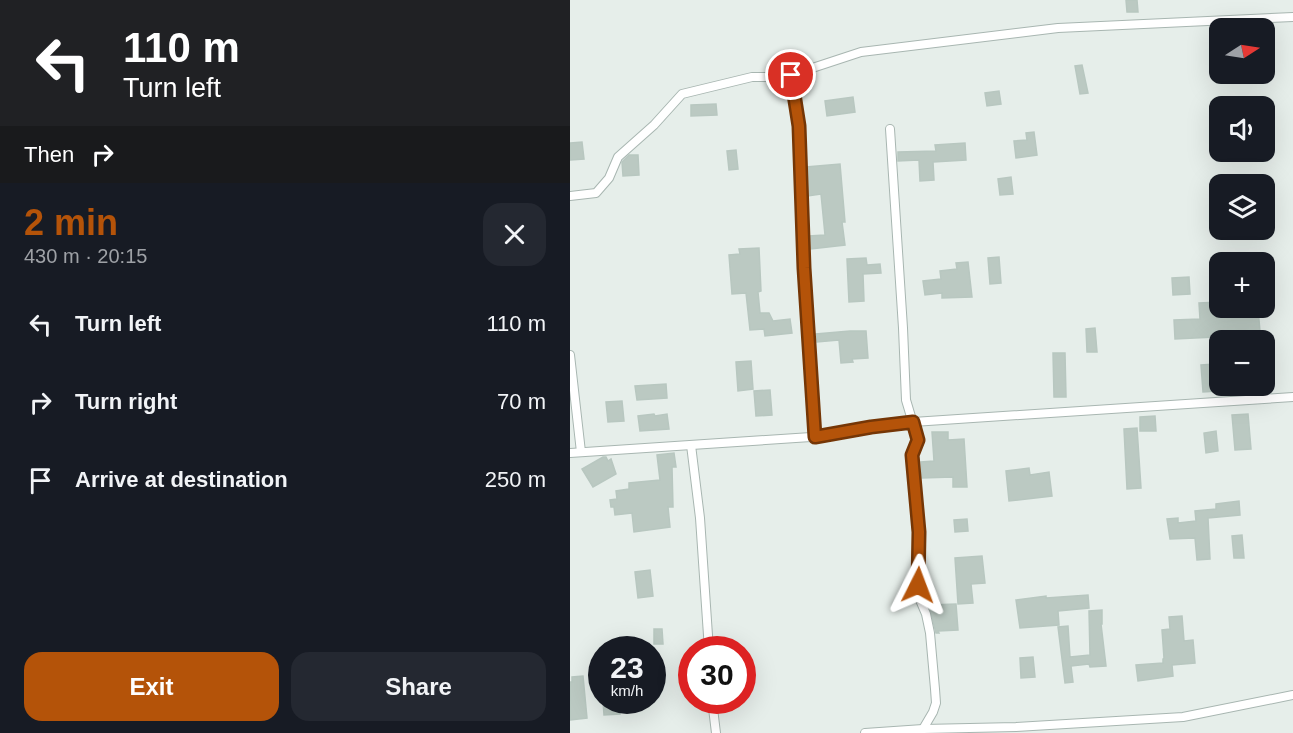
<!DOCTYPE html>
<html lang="en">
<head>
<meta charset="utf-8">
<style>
	:root { --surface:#171b24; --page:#242831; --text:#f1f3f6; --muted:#9ea1a6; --accent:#b45309 }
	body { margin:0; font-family:Helvetica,sans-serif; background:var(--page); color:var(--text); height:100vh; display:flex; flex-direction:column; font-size:22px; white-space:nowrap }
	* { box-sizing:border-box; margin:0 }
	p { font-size:20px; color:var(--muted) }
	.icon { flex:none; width:33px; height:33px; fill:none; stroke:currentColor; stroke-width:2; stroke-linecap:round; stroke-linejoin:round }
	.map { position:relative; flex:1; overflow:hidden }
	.drawer { display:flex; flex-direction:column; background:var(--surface); width:570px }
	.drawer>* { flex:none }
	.top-card { background:#202124; color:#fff; overflow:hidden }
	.needle { width:39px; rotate:78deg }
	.tools { position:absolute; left:639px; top:18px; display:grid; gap:12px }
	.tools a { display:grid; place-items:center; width:66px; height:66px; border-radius:12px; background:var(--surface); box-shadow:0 6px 24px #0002; font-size:30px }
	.speed { position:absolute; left:18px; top:636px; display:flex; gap:12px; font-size:30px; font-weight:700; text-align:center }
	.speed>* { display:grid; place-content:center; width:78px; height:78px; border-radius:50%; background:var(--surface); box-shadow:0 6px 24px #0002; line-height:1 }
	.speed small { font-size:15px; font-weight:400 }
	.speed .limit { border:9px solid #d22; background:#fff; color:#111 }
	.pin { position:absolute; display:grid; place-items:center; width:51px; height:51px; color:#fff; margin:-26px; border:3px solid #fff; border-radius:50%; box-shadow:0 2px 6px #0007 }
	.me { position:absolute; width:66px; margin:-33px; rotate:3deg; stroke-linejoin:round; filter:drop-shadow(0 0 4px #0008) }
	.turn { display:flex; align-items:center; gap:21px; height:126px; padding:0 24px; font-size:27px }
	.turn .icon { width:78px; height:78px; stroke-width:2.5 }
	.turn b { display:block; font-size:42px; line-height:51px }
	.then { display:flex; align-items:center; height:57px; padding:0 24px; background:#0003; gap:12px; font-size:22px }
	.round { display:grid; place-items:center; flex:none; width:63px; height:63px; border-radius:18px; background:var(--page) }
	.head { display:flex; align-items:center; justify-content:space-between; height:102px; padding:0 24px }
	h1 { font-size:36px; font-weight:800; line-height:45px; color:var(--accent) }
	.button { display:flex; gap:12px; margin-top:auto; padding:12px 24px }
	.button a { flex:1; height:69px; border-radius:18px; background:var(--accent); color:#fff; font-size:24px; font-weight:800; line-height:69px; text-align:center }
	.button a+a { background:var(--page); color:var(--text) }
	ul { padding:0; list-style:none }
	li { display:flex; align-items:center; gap:18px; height:78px; padding:0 24px }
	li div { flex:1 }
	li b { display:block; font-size:22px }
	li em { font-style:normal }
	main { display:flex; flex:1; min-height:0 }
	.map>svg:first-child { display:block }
	.building { fill:#bbc9c2; stroke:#b8c7c0; stroke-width:1.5 }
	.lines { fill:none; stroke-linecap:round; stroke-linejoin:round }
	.street-casing { stroke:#a8b6b1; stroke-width:10 }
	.street { stroke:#fff; stroke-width:8 }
	.route-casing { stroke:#753606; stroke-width:15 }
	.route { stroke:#b45309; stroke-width:10 }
</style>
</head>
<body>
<main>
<section class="drawer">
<div class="top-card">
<div class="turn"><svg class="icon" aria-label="left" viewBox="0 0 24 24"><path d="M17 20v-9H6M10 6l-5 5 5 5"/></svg><div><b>110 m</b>Turn left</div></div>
<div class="then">Then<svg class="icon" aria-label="right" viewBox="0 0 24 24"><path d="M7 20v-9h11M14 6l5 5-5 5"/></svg></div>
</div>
<div class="head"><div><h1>2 min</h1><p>430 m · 20:15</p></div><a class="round"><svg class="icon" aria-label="close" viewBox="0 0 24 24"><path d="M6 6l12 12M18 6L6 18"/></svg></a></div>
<ul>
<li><svg class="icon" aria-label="left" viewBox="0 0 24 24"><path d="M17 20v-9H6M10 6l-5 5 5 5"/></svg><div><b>Turn left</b></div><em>110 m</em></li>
<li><svg class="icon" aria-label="right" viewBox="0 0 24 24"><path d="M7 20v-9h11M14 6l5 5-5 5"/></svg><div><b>Turn right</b></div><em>70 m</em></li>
<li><svg class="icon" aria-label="arrive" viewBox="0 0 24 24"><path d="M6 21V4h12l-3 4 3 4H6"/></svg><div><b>Arrive at destination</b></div><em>250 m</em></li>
</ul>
<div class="button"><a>Exit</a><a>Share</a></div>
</section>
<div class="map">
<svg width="723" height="733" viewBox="0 0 723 733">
	<rect width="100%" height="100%" fill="#e6eeea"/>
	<g class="building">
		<polygon points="556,0 567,0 568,12 557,12"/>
		<polygon points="512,65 518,93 510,94 505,66"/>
		<polygon points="429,91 431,104 417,106 415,93"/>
		<polygon points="283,97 285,112 257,116 255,101"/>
		<polygon points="146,104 147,115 121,116 121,105"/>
		<polygon points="464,132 467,155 446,158 444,141 457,140 456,133"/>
		<polygon points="12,142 14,159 0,160 0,143"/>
		<polygon points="395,143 396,160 363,162 364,180 350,181 349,160 328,161 328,152 366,151 365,145"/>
		<polygon points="166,150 168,169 159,170 157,151"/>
		<polygon points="59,155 68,155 69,175 53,176 52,162"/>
		<polygon points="270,164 275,222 272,222 275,245 241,249 239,236 255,235 251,194 238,196 236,167"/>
		<polygon points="441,177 443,194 430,195 428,179"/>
		<polygon points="189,248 191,291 188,292 190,313 199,313 203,321 220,319 222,333 195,336 194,329 180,330 176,293 162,294 159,255 170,254 169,249"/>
		<polygon points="429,257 431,283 420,284 418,258"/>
		<polygon points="296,258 297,265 310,264 311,273 293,274 294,301 279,302 277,259"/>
		<polygon points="398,262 402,297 372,298 372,293 355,295 353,281 371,279 370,271 387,269 386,263"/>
		<polygon points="619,277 620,294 603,295 602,278"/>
		<polygon points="650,302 650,308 688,308 690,332 671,333 671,332 645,334 645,337 605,339 604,320 630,319 629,303"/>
		<polygon points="525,328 527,352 517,352 516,329"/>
		<polygon points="280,331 296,331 298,358 282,359 283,362 271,363 269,340 247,342 246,334"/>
		<polygon points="483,353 495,353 496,397 484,397"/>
		<polygon points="181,361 183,389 168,391 166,362"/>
		<polygon points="645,364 647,391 633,392 631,365"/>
		<polygon points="96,384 97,398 67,400 65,386"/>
		<polygon points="200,390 202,415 186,416 184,391"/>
		<polygon points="52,401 54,421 38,422 36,402"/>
		<polygon points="84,414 85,416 97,414 99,429 70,431 68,416"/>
		<polygon points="678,414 681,449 665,450 662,415"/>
		<polygon points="585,416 586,431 570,431 570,417"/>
		<polygon points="567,428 571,488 557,489 554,429"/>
		<polygon points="646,431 648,451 636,453 634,433"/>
		<polygon points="362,432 378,432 378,440 394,439 397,487 383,487 383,477 352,478 351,462 364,461"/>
		<polygon points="104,453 106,467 102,467 103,507 98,507 100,527 64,532 62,513 45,515 44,507 41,507 40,500 47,499 46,491 59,489 59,483 90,480 87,455"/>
		<polygon points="33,457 36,457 38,461 41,459 46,474 23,487 12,469"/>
		<polygon points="459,468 460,475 479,472 482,496 439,501 436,471"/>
		<polygon points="669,501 670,515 638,518 640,559 627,560 625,538 600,539 597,519 608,518 608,523 626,521 625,511 646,509 646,504"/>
		<polygon points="397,519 398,531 385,532 384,520"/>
		<polygon points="672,535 674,558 664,558 662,536"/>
		<polygon points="412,556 415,583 401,584 403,603 388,604 385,558"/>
		<polygon points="80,570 83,596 68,598 65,572"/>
		<polygon points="518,595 519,608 488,611 489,625 450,628 446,600 476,596 476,598"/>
		<polygon points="386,604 388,630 368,631 369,633 366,633 359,605"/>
		<polygon points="532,610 532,624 531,624 536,666 520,667 519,664 501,666 503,682 495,683 488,627 498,626 500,657 520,655 519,611"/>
		<polygon points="612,616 614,641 623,640 625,663 602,665 603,676 568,681 566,665 593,663 593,659 594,658 592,630 600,629 599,617"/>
		<polygon points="84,629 92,629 93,644 84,644"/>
		<polygon points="463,657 465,677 451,678 450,658"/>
		<polygon points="13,676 17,718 0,720 0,682 2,682 2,677"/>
		<polygon points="33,700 48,700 50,714 34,715"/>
	</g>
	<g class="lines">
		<defs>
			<g id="street">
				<polyline points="221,75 229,126 234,268 245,437"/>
				<polyline points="320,129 333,328 336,400 348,440 342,455 349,532 348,585 350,600 356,614 360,633 365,689 366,703 363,712 353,729"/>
				<polyline points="0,196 26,193 39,178 48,157 84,125 112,94 182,77 215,77 291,52 488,28 723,17"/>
				<polyline points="0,355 11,452"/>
				<polyline points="121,445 130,518 139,650"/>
				<polyline points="0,453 256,436 301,427 343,422 723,397"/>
				<polyline points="142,700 146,733"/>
				<polyline points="295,733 353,729 446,727 613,717 723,695"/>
			</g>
		</defs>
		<use href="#street" class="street-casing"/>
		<use href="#street" class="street"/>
	</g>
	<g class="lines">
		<defs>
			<polyline id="route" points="221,75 229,126 234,268 245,437 301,427 343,422 348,440 342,455 349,532 348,585"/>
		</defs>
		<use href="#route" class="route-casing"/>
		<use href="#route" class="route"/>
	</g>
</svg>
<div class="tools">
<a><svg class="needle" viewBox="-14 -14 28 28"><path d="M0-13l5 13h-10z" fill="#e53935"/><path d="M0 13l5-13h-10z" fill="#9ea1a6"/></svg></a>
<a><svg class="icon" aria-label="sound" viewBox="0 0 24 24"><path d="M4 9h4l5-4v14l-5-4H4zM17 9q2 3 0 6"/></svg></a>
<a><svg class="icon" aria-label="layers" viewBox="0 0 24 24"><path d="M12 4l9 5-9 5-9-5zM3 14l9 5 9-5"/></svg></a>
<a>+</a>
<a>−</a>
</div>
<div class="speed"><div>23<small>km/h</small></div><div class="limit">30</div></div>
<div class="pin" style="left:221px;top:75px;background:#d93025"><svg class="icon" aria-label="arrive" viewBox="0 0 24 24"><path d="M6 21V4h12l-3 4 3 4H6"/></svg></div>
<svg class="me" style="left:348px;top:585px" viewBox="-20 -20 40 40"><path d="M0-17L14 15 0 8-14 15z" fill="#b45309" stroke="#fff" stroke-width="4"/></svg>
</div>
</main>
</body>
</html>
